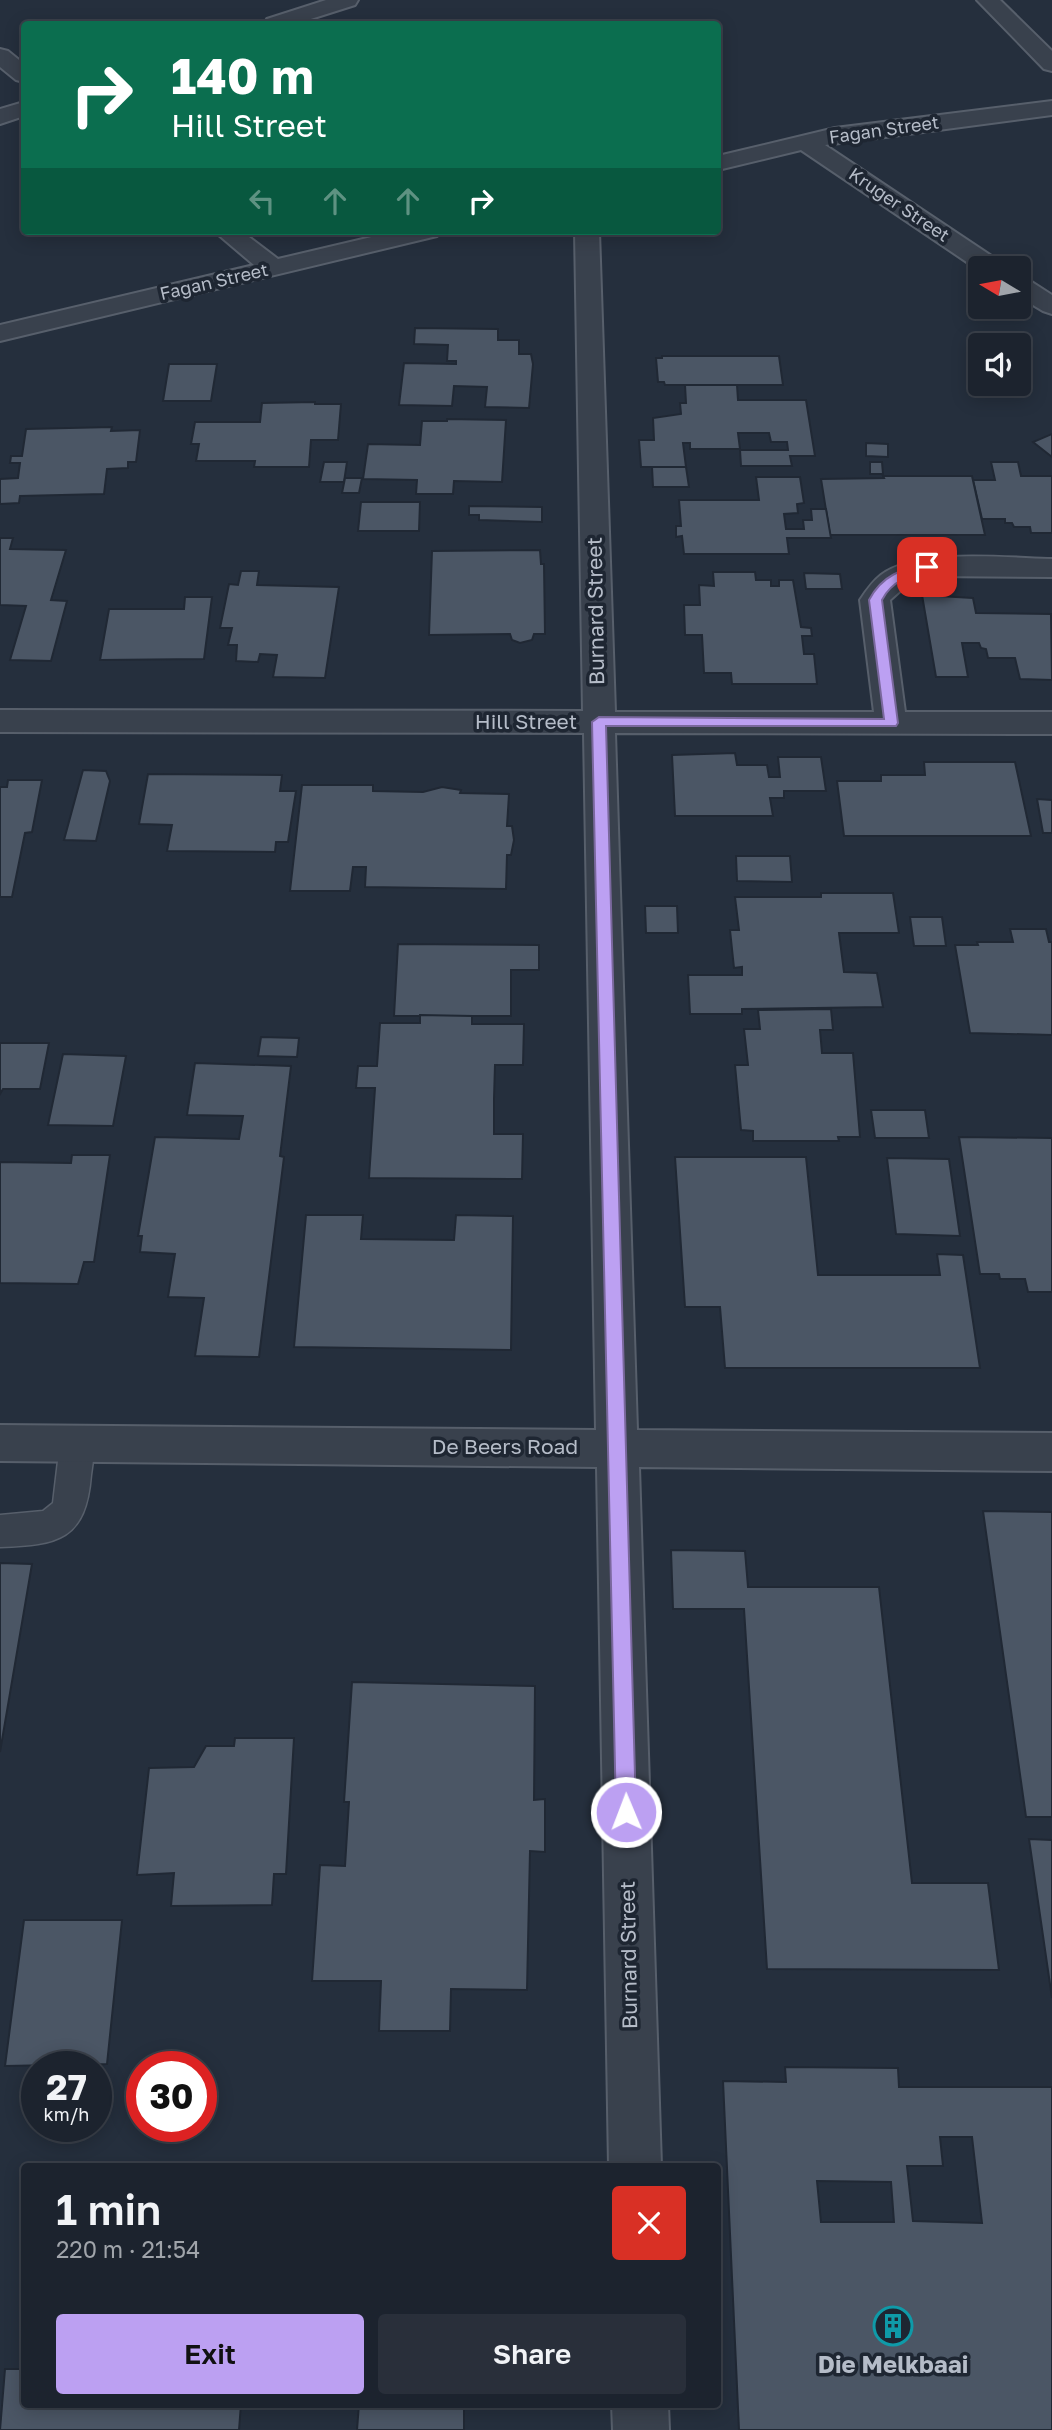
<!DOCTYPE html>
<html lang="en">
<head>
<meta charset="utf-8">
<style>
	:root { --surface:#1c232e; --page:#292f3a; --text:#f1f3f6; --muted:#a0a4aa; --line:#3a404a; --accent:#bca0f2 }
	body { margin:0; font-family:"Golos Text",sans-serif; background:var(--page); color:var(--text); height:100vh; display:flex; flex-direction:column; font-size:26px; white-space:nowrap }
	* { box-sizing:border-box; margin:0 }
	p { font-size:23px; color:var(--muted) }
	.icon { flex:none; width:38px; height:38px; fill:none; stroke:currentColor; stroke-width:2; stroke-linecap:round; stroke-linejoin:round }
	.map { position:relative; flex:1; overflow:hidden }
	.sheet { position:absolute; left:21px; top:2163px; width:700px; height:245px; display:flex; flex-direction:column; background:var(--surface); border-radius:7px; box-shadow:0 4px 18px #0003,0 0 0 2px var(--line) }
	.sheet>* { flex:none }
	.top-card { position:absolute; left:21px; top:21px; width:700px; height:214px; border-radius:7px; box-shadow:0 4px 18px #0003,0 0 0 2px var(--line); background:#0b6e4f; color:#fff; overflow:hidden }
	.needle { width:46px; rotate:280deg }
	.tools { position:absolute; left:968px; top:256px; display:grid; gap:14px }
	.tools a { display:grid; place-items:center; width:63px; height:63px; border-radius:7px; background:var(--surface); box-shadow:0 4px 18px #0003,0 0 0 2px var(--line); font-size:35px }
	.speed { position:absolute; left:21px; top:2051px; display:flex; gap:14px; font-size:35px; font-weight:700; text-align:center }
	.speed>* { display:grid; place-content:center; width:91px; height:91px; border-radius:50%; background:var(--surface); box-shadow:0 4px 18px #0003,0 0 0 2px var(--line); line-height:1 }
	.speed small { font-size:18px; font-weight:400 }
	.speed .limit { border:10px solid #d22; background:#fff; color:#111 }
	.pin { position:absolute; display:grid; place-items:center; width:60px; height:60px; color:#fff; margin:-30px; border-radius:14px; box-shadow:0 4px 10px #0006 }
	.me { position:absolute; width:77px; margin:-38px; rotate:359deg; stroke-linejoin:round; filter:drop-shadow(0 0 5px #0008) }
	.turn { display:flex; align-items:center; gap:24px; height:147px; padding:0 35px; font-size:32px }
	.turn .icon { width:91px; height:91px; stroke-width:2.5 }
	.turn b { display:block; font-size:49px; line-height:60px }
	.lanes { display:flex; align-items:center; height:66px; padding:0 35px; background:#0003; justify-content:center; gap:35px; direction:ltr }
	.lanes .off { opacity:.35 }
	.round { display:grid; place-items:center; flex:none; width:74px; height:74px; border-radius:7px; background:var(--page) }
	.head { display:flex; align-items:center; justify-content:space-between; height:119px; padding:0 35px }
	h1 { font-size:42px; font-weight:600; line-height:52px }
	.cta { display:flex; gap:14px; margin-top:auto; padding:14px 35px }
	.cta a { flex:1; height:80px; border-radius:7px; background:var(--accent); color:#111; font-size:28px; font-weight:600; line-height:80px; text-align:center }
	.cta a+a { background:var(--page); color:var(--text) }
	.map>svg:first-child { display:block }
	.building { fill:#4b5665; stroke:#202834; stroke-width:2; fill-rule:evenodd }
	.lines { fill:none; stroke-linecap:round; stroke-linejoin:round }
	.lane-casing { stroke:#575f6b; stroke-width:3 }
	.street-casing { stroke:#575f6b; stroke-width:4 }
	.lane { fill:#39414d; fill-rule:evenodd }
	.street { fill:#39414d; fill-rule:evenodd }
	.route { fill:#bca0f2; stroke:#7a689d; stroke-width:2 }
	.labels { text-anchor:middle; stroke-width:7; stroke-linejoin:round; paint-order:stroke }
	.far-street-label { font-size:18px; fill:#b5bcc8; stroke:#1e2632 }
	.street-label { font-size:21px; fill:#b5bcc8; stroke:#1e2632 }
	.near-poi-label { font-size:24px; font-weight:bold; fill:#b5bcc8; stroke:#1e2632 }
</style>
</head>
<body>
<div class="map">
<svg width="1052" height="2430" viewBox="0 0 1052 2430">
	<rect width="100%" height="100%" fill="#252f3d"/>
	<g class="building">
		<polygon points="415,328 498,329 498,340 519,340 519,354 531,354 533,364 529,408 485,407 487,387 454,386 452,406 399,405 404,363 456,364 456,361 447,361 448,345 414,344"/>
		<polygon points="662,356 779,356 783,385 665,385 664,382 658,382 656,358 662,358"/>
		<polygon points="169,364 217,364 211,401 163,401"/>
		<polygon points="685,385 737,385 738,400 806,400 815,456 790,456 792,466 741,466 740,450 788,450 787,442 771,442 769,433 738,433 740,449 690,449 690,443 683,443 686,467 641,467 639,440 654,440 653,418 681,414 680,403 686,403"/>
		<polygon points="315,402 315,404 341,404 338,440 311,440 309,467 254,467 255,461 196,461 199,444 191,444 195,422 260,422 262,403"/>
		<polygon points="447,419 506,420 502,482 454,481 453,494 416,494 417,480 363,479 368,444 420,445 422,421 447,421"/>
		<polygon points="112,427 111,431 140,430 136,462 128,462 128,468 107,469 104,494 20,496 19,503 0,504 0,479 18,478 20,463 10,463 11,456 22,456 26,429"/>
		<polygon points="1052,434 1052,457 1033,442"/>
		<polygon points="866,443 888,444 888,457 866,456"/>
		<polygon points="324,462 347,462 344,482 320,482"/>
		<polygon points="870,462 882,462 883,474 870,474"/>
		<polygon points="991,462 1018,462 1021,476 1052,476 1052,533 1031,533 1030,527 1014,527 1012,523 1005,523 1005,519 982,519 973,480 995,480"/>
		<polygon points="652,467 686,467 689,487 653,487"/>
		<polygon points="883,476 972,476 985,535 830,535 821,479 884,478"/>
		<polygon points="756,477 800,477 804,503 797,504 798,513 784,514 786,529 804,529 803,520 812,520 811,509 826,509 831,538 787,538 789,554 684,554 682,536 676,537 676,526 681,526 679,500 759,500"/>
		<polygon points="345,478 362,478 359,493 342,493"/>
		<polygon points="361,502 420,502 419,531 358,531"/>
		<polygon points="469,506 542,507 542,522 479,520 479,515 469,515"/>
		<polygon points="0,538 13,538 10,549 66,550 51,600 67,601 51,661 10,660 26,606 0,605"/>
		<polygon points="540,550 541,564 544,564 545,634 534,634 532,640 520,643 512,640 510,634 429,635 432,551"/>
		<polygon points="241,571 259,571 257,585 339,587 325,678 273,677 277,655 260,654 258,662 236,661 237,645 228,645 232,628 220,628 229,584 238,585"/>
		<polygon points="713,572 755,572 756,580 771,580 771,586 779,586 779,580 793,580 801,627 811,628 812,636 802,636 804,654 814,654 817,684 732,684 731,673 704,673 702,635 685,635 684,605 700,605 699,585 714,586"/>
		<polygon points="804,573 840,574 842,589 806,589"/>
		<polygon points="922,595 973,598 976,613 1051,614 1052,680 1020,679 1015,658 988,658 986,649 981,648 979,643 962,643 968,677 936,677"/>
		<polygon points="185,597 212,597 204,659 100,660 109,609 184,609"/>
		<polygon points="735,753 737,765 767,765 769,777 780,777 778,757 821,757 826,791 784,791 784,798 770,798 773,816 675,816 672,755"/>
		<polygon points="924,762 1015,762 1031,836 844,836 837,781 881,781 881,775 925,775"/>
		<polygon points="83,770 106,771 110,781 96,841 64,840"/>
		<polygon points="148,774 282,775 280,791 296,791 288,842 276,842 275,852 167,851 172,825 139,824"/>
		<polygon points="8,780 42,780 32,832 25,833 12,897 0,897 0,787 7,787"/>
		<polygon points="302,785 373,785 373,791 423,792 442,787 461,790 460,793 509,794 507,826 512,826 514,840 511,855 507,855 506,889 365,887 366,867 353,867 350,891 290,891"/>
		<polygon points="1037,799 1052,800 1052,833 1043,833"/>
		<polygon points="736,856 790,856 792,882 737,881"/>
		<polygon points="821,893 893,893 899,933 839,933 844,972 877,973 883,1007 742,1009 742,1014 690,1014 688,975 742,975 742,967 734,968 730,930 739,930 735,897 821,897"/>
		<polygon points="645,906 677,906 678,933 646,933"/>
		<polygon points="910,917 942,917 946,946 914,946"/>
		<polygon points="1010,929 1046,929 1049,942 1052,942 1052,1035 970,1033 955,945 978,945 977,942 1013,942"/>
		<polygon points="398,944 539,945 539,970 511,970 511,1016 394,1016"/>
		<polygon points="831,1009 833,1030 820,1030 822,1053 853,1053 860,1137 838,1137 839,1141 753,1141 753,1131 741,1130 735,1065 748,1065 744,1029 760,1029 758,1010"/>
		<polygon points="420,1015 472,1016 472,1024 524,1024 523,1065 495,1065 494,1099 494,1134 523,1134 522,1179 369,1178 375,1088 356,1088 358,1066 377,1066 380,1023 420,1023"/>
		<polygon points="261,1037 299,1038 297,1057 258,1056"/>
		<polygon points="0,1043 49,1043 40,1089 3,1089 0,1094"/>
		<polygon points="63,1054 126,1056 113,1126 48,1125"/>
		<polygon points="195,1063 291,1066 280,1156 284,1157 259,1357 195,1356 204,1298 168,1297 175,1254 140,1252 142,1236 138,1236 155,1137 239,1139 243,1116 187,1115"/>
		<polygon points="871,1110 925,1110 929,1138 875,1138"/>
		<polygon points="959,1137 1052,1138 1052,1292 1028,1292 1025,1279 1000,1279 999,1274 980,1274"/>
		<polygon points="72,1155 110,1155 94,1262 84,1262 78,1284 0,1283 0,1162 71,1163"/>
		<polygon points="675,1157 806,1157 818,1275 940,1275 937,1254 963,1255 980,1368 725,1368 720,1307 685,1307"/>
		<polygon points="887,1158 949,1159 960,1236 896,1234"/>
		<polygon points="306,1215 363,1215 361,1239 454,1240 456,1215 513,1216 511,1350 294,1347"/>
		<polygon points="983,1511 1052,1512 1052,1817 1026,1817"/>
		<polygon points="671,1550 745,1551 748,1587 879,1587 912,1883 988,1883 999,1970 767,1969 744,1609 673,1609"/>
		<polygon points="0,1563 32,1564 0,1752"/>
		<polygon points="352,1682 535,1686 534,1800 545,1799 545,1852 530,1851 527,1990 451,1989 450,2031 379,2031 381,1981 312,1981 320,1865 345,1866 349,1802 344,1802"/>
		<polygon points="235,1738 294,1738 286,1874 274,1874 272,1905 171,1906 174,1873 137,1875 149,1768 194,1767 206,1746 234,1746"/>
		<polygon points="1029,1839 1052,1840 1052,1998"/>
		<polygon points="24,1920 122,1920 107,2064 5,2066"/>
		<path d="M 785,2067 L 898,2068 L 899,2087 L 1052,2087 L 1052,2430 L 739,2430 L 723,2081 L 786,2082 ZM 940,2137 L 972,2137 L 982,2223 L 913,2221 L 907,2166 L 943,2166 ZM 817,2181 L 891,2182 L 894,2222 L 821,2222 Z"/>
		<polygon points="5,2369 24,2369 24,2404 241,2404 239,2430 0,2430"/>
		<polygon points="359,2404 464,2404 464,2430 357,2430"/>
	</g>
	<g class="lines">
		<defs>
			<path id="lane" d="M 77,1429 L 89,1433 C 96,1447 93,1460 91,1475 C 86,1540 58,1545 0,1547 L 0,1515 L 43,1511 L 53,1503 L 60,1444 L 65,1433 Z"/>
			<g id="street">
				<polygon points="326,0 358,0 355,5 295,24 264,24 267,19"/>
				<polygon points="977,0 1000,0 1052,51 1052,71 1044,69"/>
				<polygon points="0,49 8,51 24,64 24,82 16,80 0,67"/>
				<polygon points="1052,101 1052,115 825,145 1002,263 1005,268 980,268 980,271 801,150 718,170 718,156 835,128"/>
				<polygon points="24,102 24,116 0,124 0,109"/>
				<polygon points="214,231 241,231 278,259 397,231 440,231 437,236 0,341 0,325 254,265"/>
				<path d="M 575,231 L 599,231 L 615,712 L 874,712 L 860,600 C 866,591 872,582 881,575 C 917,548 1006,558 1052,559 L 1052,577 L 927,576 L 908,584 L 890,600 L 905,712 L 1052,712 L 1052,734 L 615,733 L 637,1430 L 1052,1433 L 1052,1471 L 639,1467 L 661,2166 L 609,2166 L 597,1467 L 0,1461 L 0,1425 L 596,1430 L 584,733 L 0,732 L 0,710 L 583,711 Z"/>
				<polygon points="1018,276 1027,279 1052,295 1052,314 1043,311 1018,296"/>
				<polygon points="612,2404 668,2404 669,2430 613,2430"/>
			</g>
		</defs>
		<use href="#lane" class="lane-casing"/>
		<use href="#street" class="street-casing"/>
		<use href="#lane" class="lane"/>
		<use href="#street" class="street"/>
	</g>
	<path class="route" d="M 927,564 L 933,567 L 931,570 C 911,575 892,580 882,600 L 898,723 L 896,726 L 606,726 L 636,1812 L 633,1818 L 626,1821 L 619,1818 L 616,1812 L 592,722 L 599,717 L 884,719 L 869,600 C 882,575 902,569 927,564 Z"/>
	<defs>
		<symbol id="building-ring" viewBox="-11 -11 22 22"><circle r="9.5" fill="#1e2632" stroke="#0f9aa8" stroke-width="1.5"/><path d="M-4-6H4V6H1V3H-1V6H-4ZM-2.5-4.3h1.7v1.8h-1.7ZM.8-4.3h1.7v1.8H.8ZM-2.5-1h1.7V.8h-1.7ZM.8-1h1.7V.8H.8Z" fill="#0f9aa8"/></symbol>
	</defs>
	<g fill-rule="evenodd">
		<use href="#building-ring" x="871" y="2304" width="44" height="44"/>
	</g>
	<g class="labels">
		<g class="far-street-label">
			<text transform="translate(884 130) rotate(-8)" y="6">Fagan Street</text>
			<text transform="translate(899 205) rotate(34)" y="6">Kruger Street</text>
			<text transform="translate(214 282) rotate(-13)" y="6">Fagan Street</text>
		</g>
		<g class="street-label">
			<text transform="translate(596 611) rotate(-91)" y="7">Burnard Street</text>
			<text x="526" y="729">Hill Street</text>
			<text x="505" y="1454">De Beers Road</text>
			<text transform="translate(629 1955) rotate(-91)" y="7">Burnard Street</text>
		</g>
		<g class="near-poi-label">
			<text x="893" y="2373">Die Melkbaai</text>
		</g>
	</g>
</svg>
<div class="tools">
<a><svg class="needle" viewBox="-14 -14 28 28"><path d="M0-13l5 13h-10z" fill="#e53935"/><path d="M0 13l5-13h-10z" fill="#a0a4aa"/></svg></a>
<a><svg class="icon" aria-label="sound" viewBox="0 0 24 24"><path d="M4 9h4l5-4v14l-5-4H4zM17 9q2 3 0 6"/></svg></a>
</div>
<div class="speed"><div>27<small>km/h</small></div><div class="limit">30</div></div>
<div class="pin" style="left:927px;top:567px;background:#d93025"><svg class="icon" aria-label="arrive" viewBox="0 0 24 24"><path d="M6 21V4h12l-3 4 3 4H6"/></svg></div>
<svg class="me" style="left:626px;top:1812px" viewBox="-20 -20 40 40"><circle r="17" fill="#bca0f2" stroke="#fff" stroke-width="3"/><path d="M0-11L8 9 0 5-8 9z" fill="#fff"/></svg>
<div class="top-card">
<div class="turn"><svg class="icon" aria-label="right" viewBox="0 0 24 24"><path d="M7 20v-9h11M14 6l5 5-5 5"/></svg><div><b>140 m</b>Hill Street</div></div>
<div class="lanes"><svg class="icon off" aria-label="left" viewBox="0 0 24 24"><path d="M17 20v-9H6M10 6l-5 5 5 5"/></svg><svg class="icon off" aria-label="ahead" viewBox="0 0 24 24"><path d="M12 20V5M6 11l6-6 6 6"/></svg><svg class="icon off" aria-label="ahead" viewBox="0 0 24 24"><path d="M12 20V5M6 11l6-6 6 6"/></svg><svg class="icon" aria-label="right" viewBox="0 0 24 24"><path d="M7 20v-9h11M14 6l5 5-5 5"/></svg></div>
</div>
<section class="sheet">
<div class="head"><div><h1>1 min</h1><p>220 m · 21:54</p></div><a class="round" style="background:#d93025;color:#fff"><svg class="icon" aria-label="close" viewBox="0 0 24 24"><path d="M6 6l12 12M18 6L6 18"/></svg></a></div>
<div class="cta"><a>Exit</a><a>Share</a></div>
</section>
</div>
</body>
</html>
